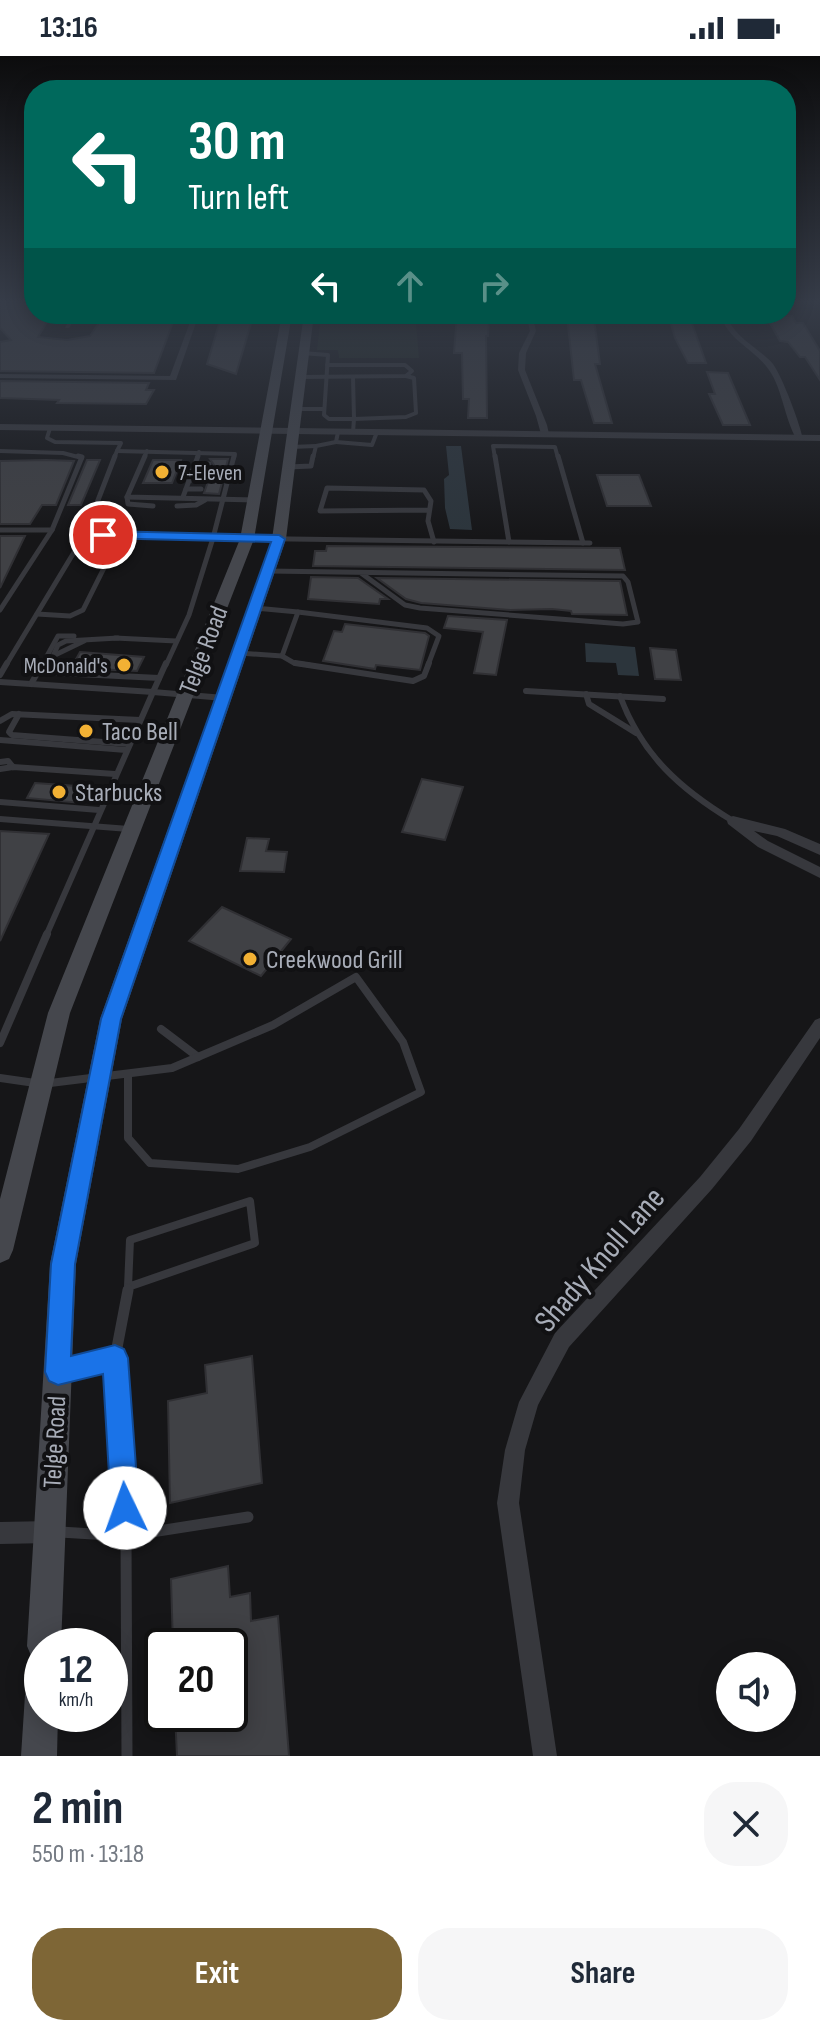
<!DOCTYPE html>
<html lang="en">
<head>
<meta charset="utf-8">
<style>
	:root { --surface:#fff; --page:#f6f6f7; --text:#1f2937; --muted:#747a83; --accent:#7e6636 }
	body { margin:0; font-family:"Sofia Sans Condensed",sans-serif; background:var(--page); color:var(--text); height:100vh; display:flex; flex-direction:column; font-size:30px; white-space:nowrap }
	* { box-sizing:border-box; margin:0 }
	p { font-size:26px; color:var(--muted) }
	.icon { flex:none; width:44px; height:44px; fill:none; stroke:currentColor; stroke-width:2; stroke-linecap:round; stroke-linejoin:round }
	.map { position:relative; height:1700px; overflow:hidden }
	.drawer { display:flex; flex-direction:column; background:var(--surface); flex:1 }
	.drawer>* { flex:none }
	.guide { position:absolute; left:24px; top:24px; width:772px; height:244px; border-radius:32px; box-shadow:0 4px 20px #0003; background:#00695c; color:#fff; overflow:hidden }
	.fabs { position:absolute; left:716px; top:1596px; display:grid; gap:16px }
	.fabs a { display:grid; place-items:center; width:80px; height:80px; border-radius:50%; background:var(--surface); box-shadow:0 4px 20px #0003; font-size:40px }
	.speed { position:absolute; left:24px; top:1572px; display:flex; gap:16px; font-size:40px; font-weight:700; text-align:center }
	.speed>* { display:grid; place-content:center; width:104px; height:104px; border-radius:50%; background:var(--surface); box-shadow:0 4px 20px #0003; line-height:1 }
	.speed small { font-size:20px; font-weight:400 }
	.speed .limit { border:4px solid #111; border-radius:12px; background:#fff; color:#111 }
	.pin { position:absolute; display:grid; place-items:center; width:68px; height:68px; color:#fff; margin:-34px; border:4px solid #fff; border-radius:50%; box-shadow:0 2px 8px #0007 }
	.me { position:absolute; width:88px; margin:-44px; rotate:357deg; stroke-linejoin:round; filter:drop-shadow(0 0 6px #0008) }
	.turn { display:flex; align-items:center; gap:28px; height:168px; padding:0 32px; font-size:36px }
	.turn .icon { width:104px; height:104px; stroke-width:2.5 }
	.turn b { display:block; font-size:56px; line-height:68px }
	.lanes { display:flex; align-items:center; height:76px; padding:0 32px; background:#0003; justify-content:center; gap:40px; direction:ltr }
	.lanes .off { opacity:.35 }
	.round { display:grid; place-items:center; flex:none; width:84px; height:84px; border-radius:32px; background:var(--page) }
	.summary { display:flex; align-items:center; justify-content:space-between; height:136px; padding:0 32px }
	h1 { font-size:48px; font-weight:700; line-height:60px }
	.action { display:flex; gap:16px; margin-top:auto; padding:16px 32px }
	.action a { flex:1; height:92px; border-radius:32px; background:var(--accent); color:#fff; font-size:32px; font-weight:700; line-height:92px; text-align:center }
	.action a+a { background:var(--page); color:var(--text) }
	.status { display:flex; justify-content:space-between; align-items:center; height:56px; padding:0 40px; background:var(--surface); direction:ltr }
	.status svg { height:22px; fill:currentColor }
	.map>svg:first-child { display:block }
	.green { fill:#1e261f }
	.water { fill:#2c353c }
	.building { fill:#404145; stroke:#303034; stroke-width:2 }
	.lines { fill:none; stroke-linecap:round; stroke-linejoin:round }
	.service-far4 { stroke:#37383d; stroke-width:4 }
	.service-far3 { stroke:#37383d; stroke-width:5 }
	.service-far2 { stroke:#37383d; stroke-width:6 }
	.service-far1 { stroke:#37383d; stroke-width:8 }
	.service { stroke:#37383d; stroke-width:11 }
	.minor { fill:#37383d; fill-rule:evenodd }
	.tertiary { fill:#37383d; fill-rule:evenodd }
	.secondary { fill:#45474d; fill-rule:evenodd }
	.route { fill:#1a73e8; stroke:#114b97; stroke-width:2 }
	.poi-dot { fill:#f2b134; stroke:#111113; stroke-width:3 }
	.labels { text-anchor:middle; stroke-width:8; stroke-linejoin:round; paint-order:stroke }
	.far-poi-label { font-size:22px; fill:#a8adb8; stroke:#111113; text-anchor:start }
	.street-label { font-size:26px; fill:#a8adb8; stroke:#111113 }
	.poi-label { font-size:26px; fill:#a8adb8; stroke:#111113; text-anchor:start }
	.near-street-label { font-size:32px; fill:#a8adb8; stroke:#111113 }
</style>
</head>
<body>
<div class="status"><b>13:16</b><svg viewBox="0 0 49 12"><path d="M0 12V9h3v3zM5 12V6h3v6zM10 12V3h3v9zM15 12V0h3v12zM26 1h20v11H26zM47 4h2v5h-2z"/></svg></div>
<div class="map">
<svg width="820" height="1700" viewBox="0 0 820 1700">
	<rect width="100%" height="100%" fill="#161618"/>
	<polygon class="green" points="321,258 349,258 344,261 415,258 419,302 339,302 338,294 317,294 320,268 343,267 343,261 321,260"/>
	<g class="water">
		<polygon points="446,390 461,390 472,474 450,473 445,452 444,423 449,419"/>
		<polygon points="585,587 635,591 639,620 618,619 616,607 586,606"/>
	</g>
	<g class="building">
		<polygon points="0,247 34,247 34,259 51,259 38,281 67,284 90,280 105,258 176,258 154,317 0,315 0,286 11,284 0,272"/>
		<polygon points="222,258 246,258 244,264 252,264 236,318 207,308"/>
		<polygon points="457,258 489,259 488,280 486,280 487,362 468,362 469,343 463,343 462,297 454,297"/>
		<polygon points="567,260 594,263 600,308 595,308 612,367 594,367 581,324 574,324"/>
		<polygon points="766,260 792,260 796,267 803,267 820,295 820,324 805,301 800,301 788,286 780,285"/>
		<polygon points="669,261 690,262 706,307 688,307 675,282"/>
		<polygon points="707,316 728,317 750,369 723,369 709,338 715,338"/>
		<polygon points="0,325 149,327 146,334 154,334 146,348 57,347 59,344 0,342"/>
		<polygon points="210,403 228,403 219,438 204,437 214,409"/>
		<polygon points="46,404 74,405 56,449 42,449 30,468 0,468 0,405"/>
		<polygon points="87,404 100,404 81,449 68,449"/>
		<polygon points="153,404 181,404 172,427 143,427"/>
		<polygon points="597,419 639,419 651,450 607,450"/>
		<polygon points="0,480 25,480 0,532"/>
		<polygon points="327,490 620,492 625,514 313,510 315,495 326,495"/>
		<polygon points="311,521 358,522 388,543 380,543 379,548 308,543"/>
		<polygon points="377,522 620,525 627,559 572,558 571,555 552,553 510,554 421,547 406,543"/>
		<polygon points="448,560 507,564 496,619 474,617 483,576 444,572"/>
		<polygon points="345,568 425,577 429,580 420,614 376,609 375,613 323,605 334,575 342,576"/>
		<polygon points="650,592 676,594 681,624 655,623"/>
		<polygon points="80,596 144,601 137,615 71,612"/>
		<polygon points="422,723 463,731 445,784 402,776"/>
		<polygon points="35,727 90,731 82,747 27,742"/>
		<polygon points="0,775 49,778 0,885"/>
		<polygon points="247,782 269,783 266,795 287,796 284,816 240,815"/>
		<polygon points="222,851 291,883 261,920 189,885"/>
		<polygon points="252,1300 262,1427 170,1447 168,1345 207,1337 205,1309"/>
		<polygon points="228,1510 230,1541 250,1537 251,1565 278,1560 289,1700 177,1700 175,1658 230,1658 230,1590 173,1590 171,1523"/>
	</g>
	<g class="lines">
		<g class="service-far4">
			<polyline points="302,297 328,299 324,359 329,363 354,363 353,376"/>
			<polyline points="300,321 406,320 412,315 405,309 327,309"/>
			<polyline points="353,321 354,363 406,361 416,357 414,322 406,320"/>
			<polyline points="296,353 324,353"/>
			<polyline points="50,372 47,382 55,386 121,387 117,395"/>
			<polyline points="338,376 336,386 372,389 377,376"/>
			<polyline points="291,391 316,390"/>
			<polyline points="0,395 63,397 82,402"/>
			<polyline points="117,395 235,398 234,402"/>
			<polyline points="114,402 117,395"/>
			<polyline points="144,402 147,395"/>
			<polyline points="197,402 199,396"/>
			<polyline points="313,402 316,390 336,386"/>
			<polyline points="495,402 493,390 555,391 558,402"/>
		</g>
		<g class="service-far3">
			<polyline points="115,400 85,478 213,482 234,400"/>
			<polyline points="145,400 127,441 255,444"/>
			<polyline points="495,400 509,486"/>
			<polyline points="558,400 583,487"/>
			<polyline points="195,407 209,408"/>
			<polyline points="288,411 311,410 313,400"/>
			<polyline points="192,415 207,415"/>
			<polyline points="189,424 204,424"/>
			<polyline points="186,433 201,433"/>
			<polyline points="127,441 128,448 153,450"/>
			<polyline points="183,441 198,400"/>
			<polyline points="177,450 196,449 205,444"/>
			<polyline points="429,454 320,455 327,432 424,434 431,445 428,465 434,486"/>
			<polyline points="0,474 52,474 82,401 78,400"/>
			<polyline points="268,515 623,520 628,526 638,566 623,568 420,552 405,549 361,517"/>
			<polyline points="0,554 52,474"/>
			<polyline points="298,556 427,572 439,580 428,609"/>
			<polyline points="37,558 70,560 83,554 120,480"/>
			<polyline points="115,582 176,585"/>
			<polyline points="239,597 282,600 298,556 255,552"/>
			<polyline points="53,600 84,585"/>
			<polyline points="282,600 294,607 309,609"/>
			<polyline points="6,609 85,478"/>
			<polyline points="42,609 58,580 74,580"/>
			<polyline points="49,609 58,589 66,585 118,582"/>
			<polyline points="166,609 189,559 213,482 590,487"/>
		</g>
		<g class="service-far2">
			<polyline points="49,607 51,614 58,617 159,622"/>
			<polyline points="295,607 413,625 424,620 429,607"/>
			<polyline points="0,619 7,607"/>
			<polyline points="0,626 153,636 166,607"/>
			<polyline points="31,628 43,607"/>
			<polyline points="526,635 663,643"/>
			<polyline points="586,638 589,648 636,677"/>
			<path d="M 620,640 C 642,699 680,733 733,765"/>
			<polyline points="19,658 9,676 12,679 129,688"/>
			<polyline points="0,665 12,658 140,664"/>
			<polyline points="0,684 126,694"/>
			<polyline points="0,706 8,705 13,711"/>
			<polyline points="0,713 13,711 115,718"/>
			<polyline points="0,746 99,754"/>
			<polyline points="0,763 129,773"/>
			<polyline points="46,880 153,636 224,642"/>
		</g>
		<g class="service-far1">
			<polyline points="161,973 198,1001"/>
			<polyline points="0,987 47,878"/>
			<polyline points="0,1022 42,1028 172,1012 273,969 356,921 403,986 421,1036 310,1091 238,1113 150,1107 128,1082 128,1019"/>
			<polygon points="250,1145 255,1187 128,1231 130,1184"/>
			<polyline points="127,1236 128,1231"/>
		</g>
		<g class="service">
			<polyline points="63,1315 115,1302"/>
			<polyline points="60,1476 126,1480 248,1461"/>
			<polyline points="127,1700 126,1480 115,1302 128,1234"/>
		</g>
		<g class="minor">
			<polygon points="72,258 78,258 69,272 65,272"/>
			<polygon points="193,258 199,258 176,324 0,322 0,318 170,320"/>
			<polygon points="526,258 532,258 536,275 526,297 525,314 547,369 549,378 545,380 541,378 536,360 518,314 519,297 530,275"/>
			<path d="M 720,258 L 726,258 C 734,282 757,290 773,308 C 782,320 801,370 803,384 L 797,384 C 784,362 783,334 769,314 C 754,292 728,285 720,258 Z"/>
			<polygon points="733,760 785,773 820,788 820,799 777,780 754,775 768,785 820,811 820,822 758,791 728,768 727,765 728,762"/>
			<polygon points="820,962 820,982 751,1085 712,1133 569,1291 538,1349 525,1394 519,1447 557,1700 533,1700 497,1447 505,1394 519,1346 555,1277 700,1121 739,1073 815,964"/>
			<polygon points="50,1465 58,1468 61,1476 58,1484 50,1487 0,1488 0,1466"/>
		</g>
		<polygon class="tertiary" points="0,368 820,379 820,385 0,374"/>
		<g class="secondary">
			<polygon points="282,258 292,258 254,483 70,957 13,1194 9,1203 0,1207 0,1143 48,957 240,483"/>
			<polygon points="304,258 314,258 286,483 122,963 76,1208 61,1590 42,1590 42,1606 32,1602 27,1590 50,1208 100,963 272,483"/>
			<polygon points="42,1622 42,1658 58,1658 57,1700 21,1700 25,1639 30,1627"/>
		</g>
	</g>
	<linearGradient id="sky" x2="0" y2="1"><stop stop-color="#0c0c0d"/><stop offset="0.51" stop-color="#363c48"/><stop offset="1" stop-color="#363c48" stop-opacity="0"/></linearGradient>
	<rect width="820" height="481" fill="url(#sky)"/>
	<polygon class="route" points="103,475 279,479 285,483 121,963 75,1208 71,1300 115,1289 124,1293 128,1302 139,1452 135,1462 125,1466 115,1462 111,1452 103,1318 58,1329 49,1325 45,1316 51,1208 101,963 271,486 98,482 97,479"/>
	<g class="poi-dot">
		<circle cx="162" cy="416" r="8"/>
		<circle cx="124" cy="609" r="8"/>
		<circle cx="86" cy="675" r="8"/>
		<circle cx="59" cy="736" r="8"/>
		<circle cx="250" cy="903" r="8"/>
	</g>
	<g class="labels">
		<g class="far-poi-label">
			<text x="178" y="424">7-Eleven</text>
			<text x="108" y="617" text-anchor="end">McDonald's</text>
		</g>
		<g class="street-label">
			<text transform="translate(203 594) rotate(-69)" y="9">Telge Road</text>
			<text transform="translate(54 1386) rotate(-87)" y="9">Telge Road</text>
		</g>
		<g class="poi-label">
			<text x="102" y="684">Taco Bell</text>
			<text x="75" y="745">Starbucks</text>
			<text x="266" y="912">Creekwood Grill</text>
		</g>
		<g class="near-street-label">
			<text transform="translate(599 1203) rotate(-49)" y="11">Shady Knoll Lane</text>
		</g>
	</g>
</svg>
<div class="fabs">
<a><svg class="icon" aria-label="sound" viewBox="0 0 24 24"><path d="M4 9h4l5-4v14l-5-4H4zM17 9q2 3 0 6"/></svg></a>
</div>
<div class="speed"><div>12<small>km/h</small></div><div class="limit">20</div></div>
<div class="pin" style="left:103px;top:479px;background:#d93025"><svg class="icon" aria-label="arrive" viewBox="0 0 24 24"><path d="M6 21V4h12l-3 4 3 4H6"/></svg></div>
<svg class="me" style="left:125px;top:1452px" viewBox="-20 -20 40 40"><circle r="19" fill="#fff"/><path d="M0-13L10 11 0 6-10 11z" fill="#1a73e8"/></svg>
<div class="guide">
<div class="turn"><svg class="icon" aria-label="left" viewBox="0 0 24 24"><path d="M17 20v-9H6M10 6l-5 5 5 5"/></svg><div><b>30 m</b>Turn left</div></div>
<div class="lanes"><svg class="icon" aria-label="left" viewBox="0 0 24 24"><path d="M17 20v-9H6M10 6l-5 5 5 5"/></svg><svg class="icon off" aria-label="ahead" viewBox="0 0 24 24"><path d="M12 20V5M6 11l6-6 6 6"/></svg><svg class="icon off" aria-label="right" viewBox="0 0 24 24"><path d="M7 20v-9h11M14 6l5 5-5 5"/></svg></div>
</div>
</div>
<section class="drawer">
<div class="summary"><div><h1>2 min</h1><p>550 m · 13:18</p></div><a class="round"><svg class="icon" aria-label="close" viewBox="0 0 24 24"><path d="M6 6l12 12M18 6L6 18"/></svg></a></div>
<div class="action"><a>Exit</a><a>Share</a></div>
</section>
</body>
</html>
